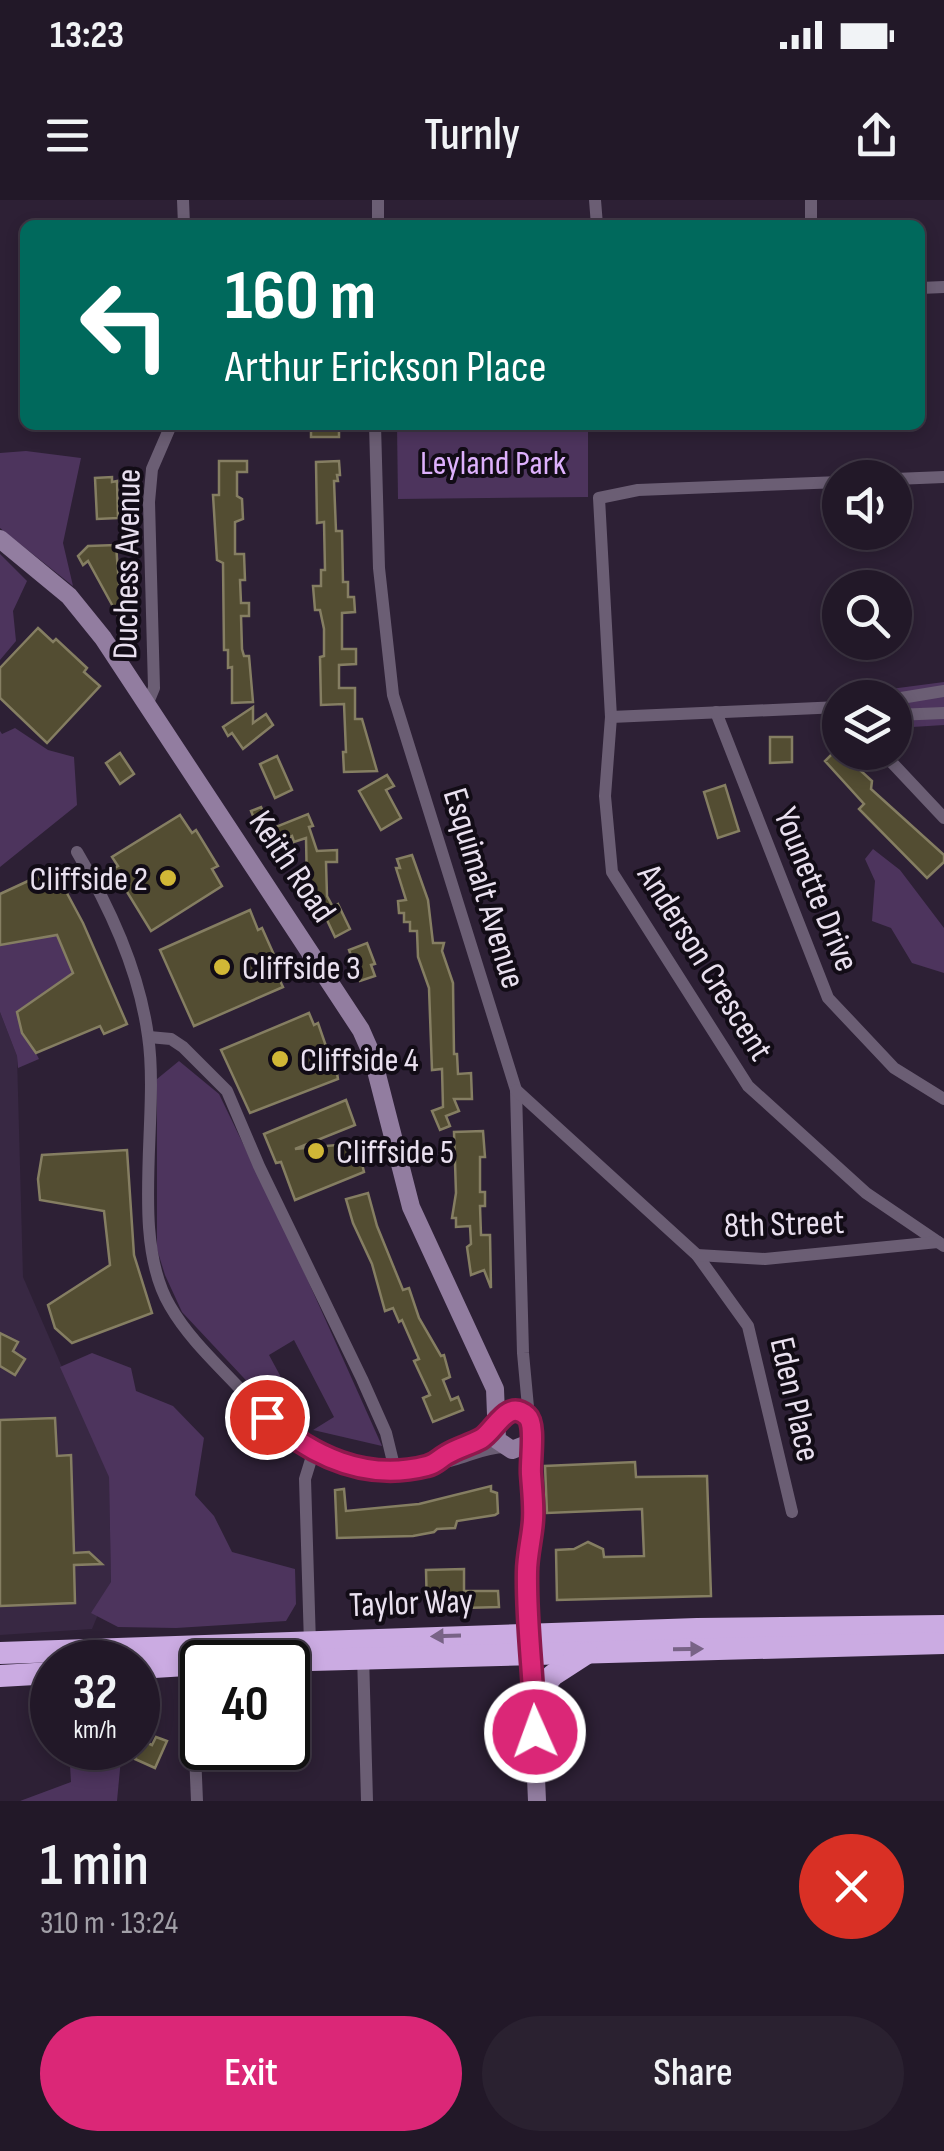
<!DOCTYPE html>
<html lang="en">
<head>
<meta charset="utf-8">
<style>
	:root { --surface:#221828; --page:#2a2130; --text:#f1f3f6; --muted:#a2a0a8; --line:#3f3745; --accent:#db2777 }
	body { margin:0; font-family:"Sofia Sans Condensed",sans-serif; background:var(--page); color:var(--text); height:100vh; display:flex; flex-direction:column; font-size:38px; white-space:nowrap }
	* { box-sizing:border-box; margin:0 }
	p { font-size:32px; color:var(--muted) }
	.icon { flex:none; width:55px; height:55px; fill:none; stroke:currentColor; stroke-width:2; stroke-linecap:round; stroke-linejoin:round }
	.map { position:relative; height:1601px; overflow:hidden }
	.sheet { display:flex; flex-direction:column; background:var(--surface); flex:1 }
	.sheet>* { flex:none }
	.banner { position:absolute; left:20px; top:20px; width:905px; height:210px; border-radius:15px; box-shadow:0 5px 15px #0003,0 0 0 2px var(--line); background:#00695c; color:#fff; overflow:hidden }
	.controls { position:absolute; left:822px; top:260px; display:grid; gap:20px }
	.controls a { display:grid; place-items:center; width:90px; height:90px; border-radius:50%; background:var(--surface); box-shadow:0 5px 15px #0003,0 0 0 2px var(--line); font-size:50px }
	.speed { position:absolute; left:30px; top:1440px; display:flex; gap:20px; font-size:50px; font-weight:700; text-align:center }
	.speed>* { display:grid; place-content:center; width:130px; height:130px; border-radius:50%; background:var(--surface); box-shadow:0 5px 15px #0003,0 0 0 2px var(--line); line-height:1 }
	.speed small { font-size:25px; font-weight:400 }
	.speed .limit { border:5px solid #111; border-radius:15px; background:#fff; color:#111 }
	.pin { position:absolute; display:grid; place-items:center; width:85px; height:85px; color:#fff; margin:-42px; border:5px solid #fff; border-radius:50%; box-shadow:0 2px 10px #0007 }
	.me { position:absolute; width:110px; margin:-55px; rotate:358deg; stroke-linejoin:round; filter:drop-shadow(0 0 8px #0008) }
	.turn { display:flex; align-items:center; gap:35px; height:210px; padding:0 40px; font-size:45px }
	.turn .icon { width:130px; height:130px; stroke-width:2.5 }
	.turn b { display:block; font-size:70px; line-height:85px }
	.round { display:grid; place-items:center; flex:none; width:105px; height:105px; border-radius:52px; background:var(--page) }
	.headline { display:flex; align-items:center; justify-content:space-between; height:170px; padding:0 40px }
	h1 { font-size:60px; font-weight:600; line-height:75px }
	.primary-button { display:flex; gap:20px; margin-top:auto; padding:20px 40px }
	.primary-button a { flex:1; height:115px; border-radius:60px; background:var(--accent); color:#fff; font-size:40px; font-weight:600; line-height:115px; text-align:center }
	.primary-button a+a { background:var(--page); color:var(--text) }
	.status { display:flex; justify-content:space-between; align-items:center; height:70px; padding:0 50px; background:var(--surface); direction:ltr }
	.status svg { height:28px; fill:currentColor }
	header { display:flex; justify-content:space-between; align-items:center; height:130px; padding:0 40px; background:var(--surface); font-size:45px; font-weight:600 }
	.map>svg:first-child { display:block }
	.built { fill:#382843 }
	.green { fill:#4d345d }
	.building { fill:#534d32; stroke:#857e62; stroke-width:2.5 }
	.lines { fill:none; stroke-linecap:round; stroke-linejoin:round }
	.street { stroke:#6b5e74; stroke-width:12 }
	.secondary { stroke:#927da0; stroke-width:18 }
	.highway { stroke:#cbabe2; stroke-width:22 }
	.oneway { fill:#786386 }
	.route-casing { stroke:#8e194d; stroke-width:25 }
	.route { stroke:#db2777; stroke-width:18 }
	.poi-dot { fill:#d1b736; stroke:#120c16; stroke-width:4 }
	.labels { text-anchor:middle; stroke-width:8; stroke-linejoin:round; paint-order:stroke }
	.park-label { font-size:35px; fill:#deb1fd; stroke:#120c16 }
	.street-label { font-size:35px; fill:#e9e0ef; stroke:#120c16 }
	.poi-label { font-size:35px; fill:#e9e0ef; stroke:#120c16; text-anchor:start }
</style>
</head>
<body>
<div class="status"><b>13:23</b><svg viewBox="0 0 49 12"><path d="M0 12V9h3v3zM5 12V6h3v6zM10 12V3h3v9zM15 12V0h3v12zM26 1h20v11H26zM47 4h2v5h-2z"/></svg></div>
<header><svg class="icon" aria-label="menu" viewBox="0 0 24 24"><path d="M4 6h16M4 12h16M4 18h16"/></svg>Turnly<svg class="icon" aria-label="share" viewBox="0 0 24 24"><path d="M12 15V3M7 8l5-5 5 5M5 13v7h14v-7"/></svg></header>
<div class="map">
<svg width="944" height="1601" viewBox="0 0 944 1601">
	<rect width="100%" height="100%" fill="#2d2035"/>
	<polygon class="built" points="0,812 17,856 23,1077 109,1276 111,1383 92,1429 0,1435"/>
	<g class="green">
		<polygon points="397,225 588,225 588,297 398,299"/>
		<polygon points="26,251 81,258 63,343 73,386 0,328 0,253"/>
		<polygon points="0,354 27,381 13,411 16,441 0,460"/>
		<polygon points="944,482 944,525 896,528 895,498 865,497 860,493"/>
		<polygon points="15,528 48,550 74,557 77,605 0,667 0,531 2,534"/>
		<polygon points="873,649 900,670 944,728 944,773 912,763 891,728 872,721 875,681 865,659"/>
		<polygon points="57,735 73,773 36,853 39,859 18,868 17,856 0,812 0,745"/>
		<polygon points="179,861 219,894 292,1045 382,1246 313,1230 334,1217 294,1140 269,1155 303,1218 299,1227 287,1224 182,1112 165,1075 157,1049 157,879"/>
		<polygon points="92,1153 131,1168 136,1191 173,1206 204,1238 195,1295 214,1316 232,1352 295,1369 296,1404 286,1421 176,1428 118,1427 91,1413 111,1382 109,1277 60,1167"/>
		<polygon points="69,1548 122,1548 117,1601 20,1601 71,1582"/>
	</g>
	<g class="building">
		<polygon points="339,225 339,237 311,237 311,226"/>
		<polygon points="219,261 247,261 247,272 237,272 237,296 242,299 243,319 235,322 235,354 244,354 245,380 240,380 241,403 249,403 249,416 241,416 242,449 244,456 249,456 253,502 232,503 232,467 228,468 228,450 224,450 223,363 217,360 213,295 219,295"/>
		<polygon points="339,261 340,275 337,275 338,281 334,281 336,331 342,331 343,382 348,382 348,397 354,397 355,412 342,413 342,449 356,449 356,464 339,465 339,488 355,488 355,519 362,519 377,571 344,572 343,552 346,552 344,504 321,505 320,457 324,456 324,429 320,410 315,410 313,386 321,386 321,370 325,370 324,322 317,323 316,262"/>
		<polygon points="112,277 112,282 117,281 118,318 97,319 95,278"/>
		<polygon points="116,345 122,423 88,361 83,365 78,356 88,346"/>
		<polygon points="38,428 53,442 56,439 87,468 84,472 100,486 47,543 0,498 0,468"/>
		<polygon points="253,507 253,523 266,514 273,525 243,549 232,533 228,536 223,527"/>
		<polygon points="770,537 792,537 792,562 770,563"/>
		<polygon points="837,549 872,581 871,589 944,655 944,662 927,678 859,609 864,604 825,561"/>
		<polygon points="120,553 134,574 120,584 106,563"/>
		<polygon points="277,556 292,590 275,598 260,564"/>
		<polygon points="387,575 394,586 386,590 401,618 381,630 359,591"/>
		<polygon points="725,585 739,631 718,638 704,592"/>
		<polygon points="261,607 271,629 308,614 313,626 309,627 317,651 337,650 337,662 326,662 327,696 333,707 338,704 350,729 335,737 311,686 307,687 306,638 294,642 292,636 266,647 251,611"/>
		<polygon points="180,615 192,633 196,630 218,666 212,669 222,686 151,731 113,669 118,666 112,657"/>
		<polygon points="412,655 428,700 433,743 444,743 442,751 453,783 454,854 457,854 458,874 471,873 472,899 454,899 459,911 446,916 450,926 440,930 432,911 443,907 442,869 432,870 429,788 418,757 417,731 410,731 410,722 404,722 404,713 399,713 398,701 406,700 396,668 400,668 397,659"/>
		<polygon points="54,669 83,723 127,824 104,834 100,826 36,853 22,833 17,812 73,773 57,735 0,745 0,694"/>
		<polygon points="250,710 258,730 262,728 279,766 274,768 283,787 194,826 160,750"/>
		<polygon points="367,743 375,764 371,765 375,776 360,781 349,750"/>
		<polygon points="309,813 314,825 318,823 328,852 333,850 338,879 250,913 221,850"/>
		<polygon points="346,900 355,925 295,949 357,943 364,972 295,1000 281,962 276,963 264,934"/>
		<polygon points="483,931 485,957 480,957 480,992 485,992 485,1006 480,1006 481,1035 490,1035 491,1088 484,1070 471,1075 467,1047 471,1044 470,1026 456,1027 456,1018 452,1018 456,993 454,932"/>
		<polygon points="127,950 134,1055 152,1113 72,1143 55,1128 48,1105 110,1065 104,1011 40,1000 38,979 42,955"/>
		<polygon points="368,993 377,1026 403,1090 409,1088 419,1118 441,1156 444,1155 450,1177 443,1180 451,1200 458,1197 463,1210 433,1222 423,1198 430,1195 414,1161 419,1159 402,1120 399,1122 393,1108 385,1111 372,1064 353,1023 346,999"/>
		<polygon points="0,1133 18,1142 13,1151 25,1159 15,1175 0,1166"/>
		<polygon points="55,1218 57,1256 71,1255 74,1353 89,1352 102,1364 74,1365 75,1403 0,1406 0,1220"/>
		<polygon points="635,1262 636,1277 707,1276 711,1396 557,1400 556,1350 574,1349 588,1342 603,1349 604,1357 644,1356 642,1309 547,1313 545,1266"/>
		<polygon points="491,1286 491,1291 497,1293 498,1313 495,1315 457,1321 455,1328 437,1329 434,1332 413,1336 337,1338 335,1290 344,1289 346,1311 419,1304"/>
		<polygon points="464,1369 464,1391 498,1391 499,1407 427,1409 426,1370"/>
		<polygon points="156,1537 167,1541 155,1568 135,1559 143,1541 152,1545"/>
	</g>
	<g class="lines">
		<g class="street">
			<polyline points="183,0 184,25"/>
			<polyline points="595,0 597,25"/>
			<polyline points="811,0 811,25"/>
			<polyline points="378,25 378,0"/>
			<polyline points="920,88 944,87"/>
			<polyline points="375,225 379,368 393,495 516,890 523,1153 529,1218"/>
			<polyline points="895,279 944,277"/>
			<polyline points="840,282 638,290 599,298 611,517 605,596 612,672 748,886 866,993 944,1046"/>
			<polyline points="895,499 944,491"/>
			<polyline points="147,505 154,488 149,302 152,269 171,225"/>
			<polyline points="716,512 828,798 894,868 944,899"/>
			<polyline points="895,515 944,513"/>
			<polyline points="611,517 840,507"/>
			<polyline points="882,552 944,618"/>
			<path d="M 77,652 C 111,709 139,770 148,836 C 160,916 129,1037 170,1106 C 189,1139 218,1165 244,1193 C 279,1229 312,1258 363,1267 C 393,1272 425,1269 453,1260 C 471,1255 487,1247 505,1247"/>
			<polyline points="149,837 171,839 183,847 227,891 259,966 362,1179 386,1233 395,1270"/>
			<polyline points="516,890 697,1055 748,1126 792,1312"/>
			<polyline points="697,1055 765,1059 938,1042"/>
			<polyline points="441,1259 495,1229"/>
			<polyline points="310,1444 305,1279 313,1253"/>
			<polyline points="363,1454 367,1601"/>
			<polyline points="191,1459 197,1601"/>
		</g>
		<g class="secondary">
			<polyline points="0,339 69,396 103,438 361,830 372,855 411,1007 495,1189 497,1240 512,1250 530,1243"/>
			<polyline points="497,1222 510,1212 520,1212 529,1218 534,1230 530,1243 533,1321 527,1368 537,1601"/>
		</g>
		<g class="highway">
			<polyline points="0,1453 697,1429 944,1426"/>
			<polyline points="239,1462 944,1443"/>
			<polyline points="138,1468 202,1464"/>
			<polyline points="0,1476 52,1473"/>
			<polyline points="534,1497 553,1475 587,1453"/>
		</g>
	</g>
	<defs><path id="oneway-solid" d="M-6-.8H1V-3.2L6.5 0L1 3.2V.8H-6Z" transform="scale(2.5)"/></defs>
	<g class="oneway">
		<use href="#oneway-solid" transform="translate(446 1436) rotate(178)"/>
		<use href="#oneway-solid" transform="translate(688 1449) rotate(-1)"/>
	</g>
	<g class="lines">
		<defs>
			<path id="route" d="M 267,1217 C 312,1256 365,1282 427,1266 C 436,1264 439,1259 446,1255 C 457,1248 470,1245 481,1239 C 495,1231 507,1198 527,1216 C 536,1224 530,1260 531,1274 C 532,1289 534,1305 533,1320 C 532,1337 527,1355 527,1372 C 526,1425 534,1479 535,1532"/>
		</defs>
		<use href="#route" class="route-casing"/>
		<use href="#route" class="route"/>
	</g>
	<g class="poi-dot">
		<circle cx="168" cy="678" r="10"/>
		<circle cx="222" cy="767" r="10"/>
		<circle cx="280" cy="859" r="10"/>
		<circle cx="316" cy="951" r="10"/>
	</g>
	<g class="labels">
		<g class="park-label">
			<text x="493" y="274">Leyland Park</text>
		</g>
		<g class="street-label">
			<text transform="translate(126 364) rotate(-89)" y="12">Duchess Avenue</text>
			<text transform="translate(293 666) rotate(56)" y="12">Keith Road</text>
			<text transform="translate(485 688) rotate(73)" y="12">Esquimalt Avenue</text>
			<text transform="translate(817 689) rotate(68)" y="12">Younette Drive</text>
			<text transform="translate(706 762) rotate(58)" y="12">Anderson Crescent</text>
			<text transform="translate(784 1023) rotate(-2)" y="12">8th Street</text>
			<text transform="translate(796 1199) rotate(77)" y="12">Eden Place</text>
			<text transform="translate(411 1402) rotate(-2)" y="12">Taylor Way</text>
		</g>
		<g class="poi-label">
			<text x="148" y="690" text-anchor="end">Cliffside 2</text>
			<text x="242" y="779">Cliffside 3</text>
			<text x="300" y="871">Cliffside 4</text>
			<text x="336" y="963">Cliffside 5</text>
		</g>
	</g>
</svg>
<div class="controls">
<a><svg class="icon" aria-label="sound" viewBox="0 0 24 24"><path d="M4 9h4l5-4v14l-5-4H4zM17 9q2 3 0 6"/></svg></a>
<a><svg class="icon" aria-label="search" viewBox="0 0 24 24"><circle cx="10" cy="10" r="6"/><path d="M15 15l6 6"/></svg></a>
<a><svg class="icon" aria-label="layers" viewBox="0 0 24 24"><path d="M12 4l9 5-9 5-9-5zM3 14l9 5 9-5"/></svg></a>
</div>
<div class="speed"><div>32<small>km/h</small></div><div class="limit">40</div></div>
<div class="pin" style="left:267px;top:1217px;background:#d93025"><svg class="icon" aria-label="arrive" viewBox="0 0 24 24"><path d="M6 21V4h12l-3 4 3 4H6"/></svg></div>
<svg class="me" style="left:535px;top:1532px" viewBox="-20 -20 40 40"><circle r="17" fill="#db2777" stroke="#fff" stroke-width="3"/><path d="M0-11L8 9 0 5-8 9z" fill="#fff"/></svg>
<div class="banner">
<div class="turn"><svg class="icon" aria-label="left" viewBox="0 0 24 24"><path d="M17 20v-9H6M10 6l-5 5 5 5"/></svg><div><b>160 m</b>Arthur Erickson Place</div></div>
</div>
</div>
<section class="sheet">
<div class="headline"><div><h1>1 min</h1><p>310 m · 13:24</p></div><a class="round" style="background:#d93025;color:#fff"><svg class="icon" aria-label="close" viewBox="0 0 24 24"><path d="M6 6l12 12M18 6L6 18"/></svg></a></div>
<div class="primary-button"><a>Exit</a><a>Share</a></div>
</section>
</body>
</html>
